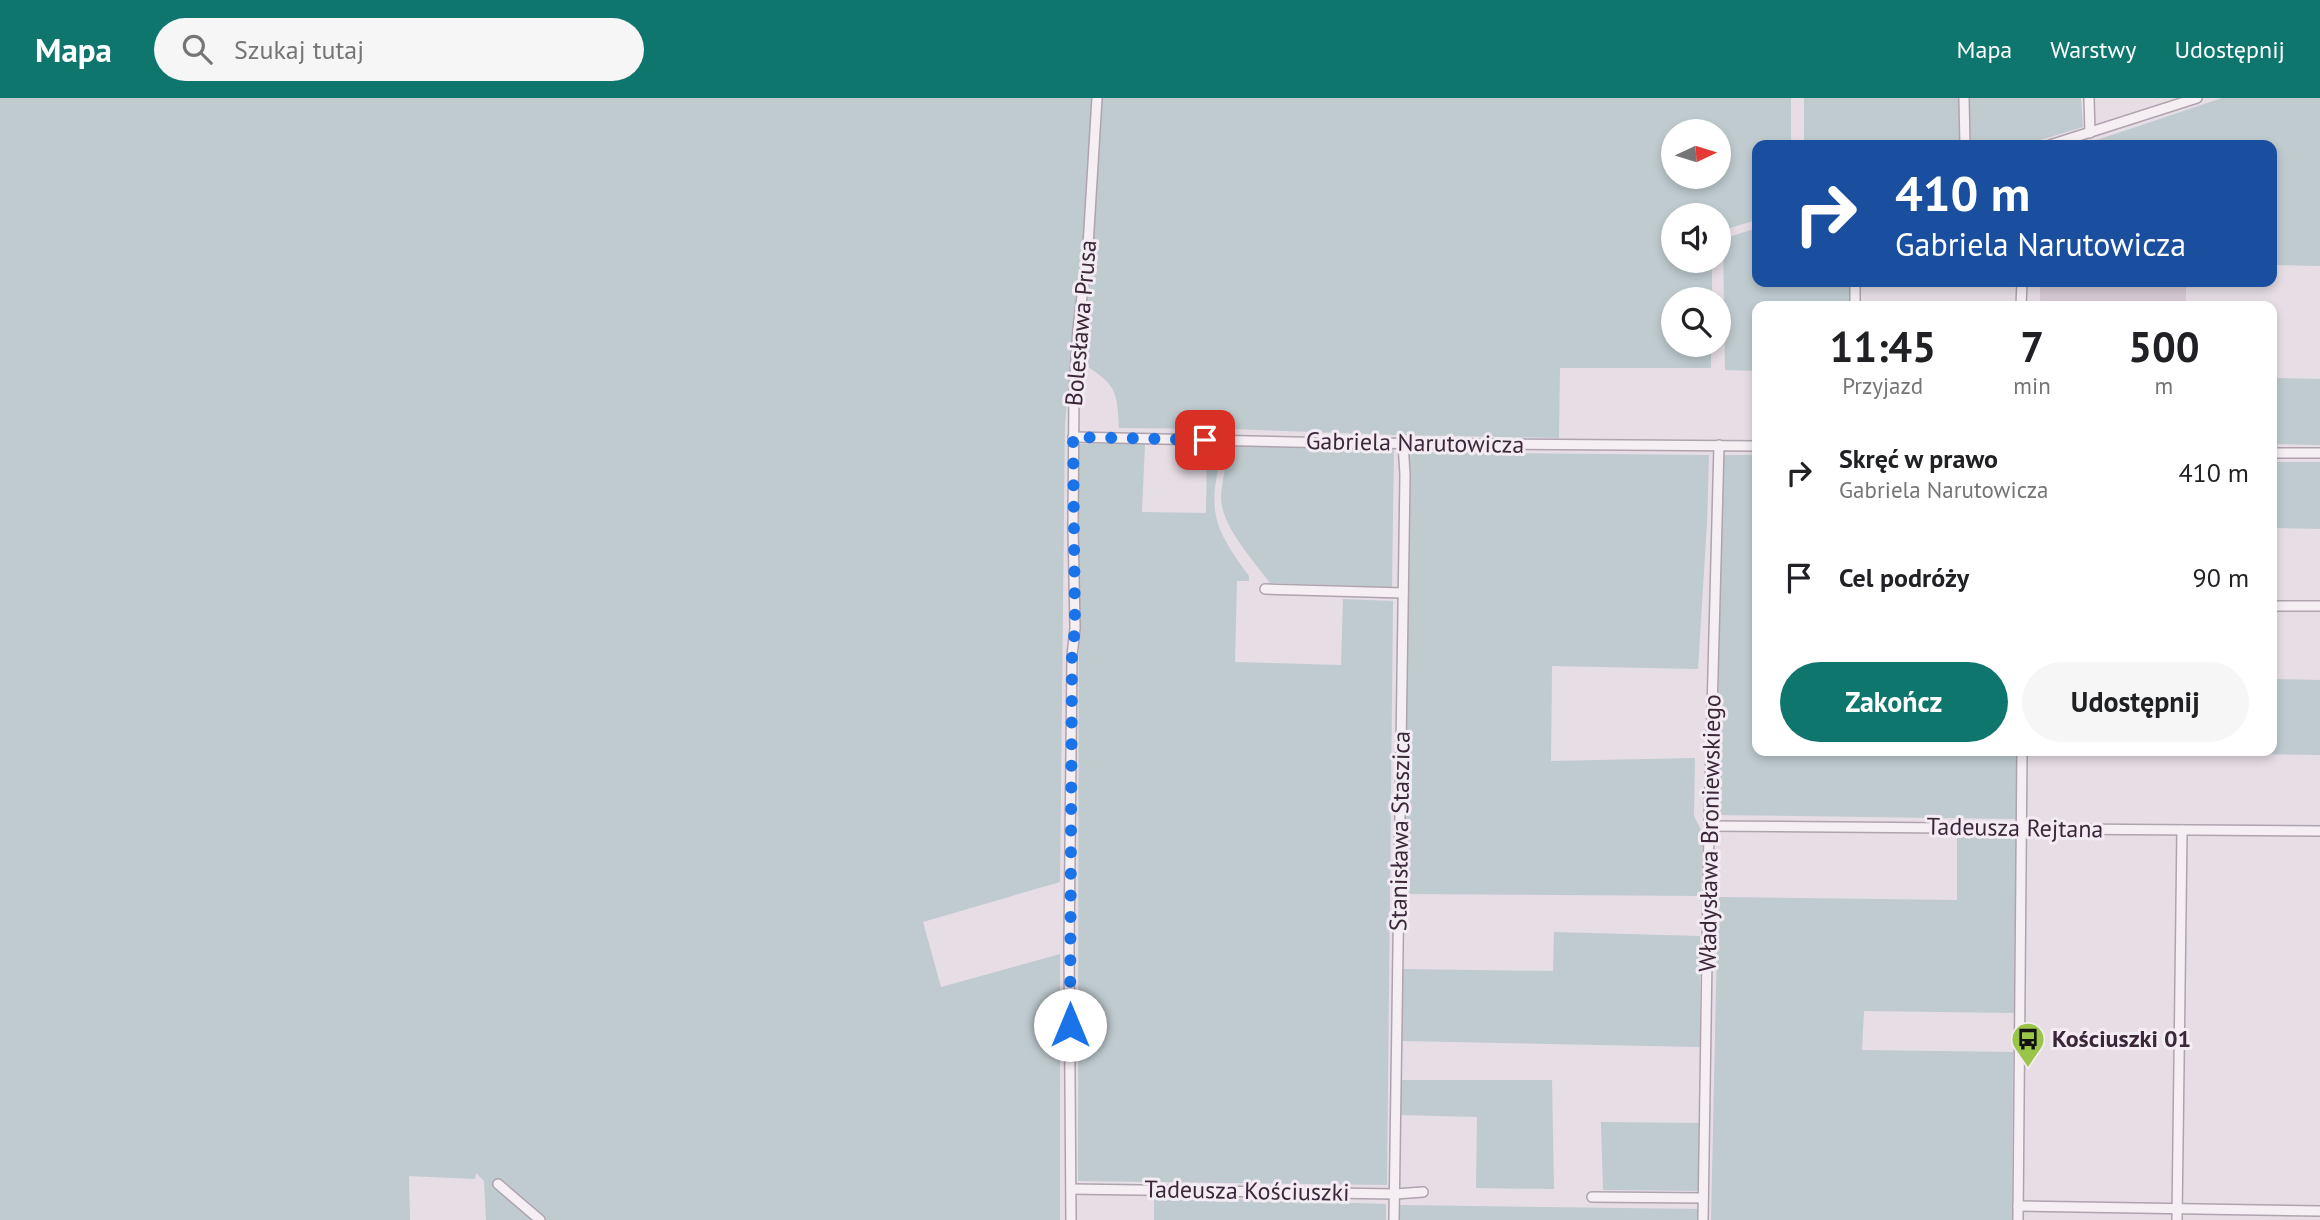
<!DOCTYPE html>
<html lang="pl">
<head>
<meta charset="utf-8">
<style>
	:root { --surface:#fff; --page:#f6f6f6; --text:#202124; --muted:#757577; --accent:#0f766e }
	body { margin:0; font-family:"PT Sans",sans-serif; background:var(--page); color:var(--text); height:100vh; display:flex; flex-direction:column; font-size:26px; white-space:nowrap }
	* { box-sizing:border-box; margin:0 }
	p { font-size:23px; color:var(--muted) }
	.icon { flex:none; width:38px; height:38px; fill:none; stroke:currentColor; stroke-width:2; stroke-linecap:round; stroke-linejoin:round }
	.map { position:relative; flex:1; overflow:hidden }
	.panel { position:absolute; left:1752px; top:203px; width:525px; height:455px; display:flex; flex-direction:column; background:var(--surface); border-radius:14px; box-shadow:0 4px 10px #0003 }
	.panel>* { flex:none }
	.top-card { position:absolute; left:1752px; top:42px; width:525px; height:147px; border-radius:14px; box-shadow:0 4px 10px #0003; background:#1a4fa0; color:#fff; overflow:hidden }
	.needle { width:46px; rotate:86deg }
	.buttons { position:absolute; left:1661px; top:21px; display:grid; gap:14px }
	.buttons a { display:grid; place-items:center; width:70px; height:70px; border-radius:50%; background:var(--surface); box-shadow:0 4px 10px #0003; font-size:35px }
	.pin { position:absolute; display:grid; place-items:center; width:60px; height:60px; color:#fff; margin:-30px; border-radius:14px; box-shadow:0 4px 10px #0006 }
	.me { position:absolute; width:77px; margin:-38px; rotate:0deg; stroke-linejoin:round; filter:drop-shadow(0 0 5px #0008) }
	.turn { display:flex; align-items:center; gap:24px; height:147px; padding:0 28px; font-size:32px }
	.turn .icon { width:91px; height:91px; stroke-width:2.5 }
	.turn b { display:block; font-size:49px; line-height:60px }
	.eta { display:flex; justify-content:space-evenly; align-items:center; height:119px; text-align:center }
	.eta b { font-size:42px; font-weight:600; line-height:49px }
	.action { display:flex; gap:14px; margin-top:auto; padding:14px 28px }
	.action a { flex:1; height:80px; border-radius:42px; background:var(--accent); color:#fff; font-size:28px; font-weight:600; line-height:80px; text-align:center }
	.action a+a { background:var(--page); color:var(--text) }
	ul { padding:0; list-style:none }
	li { display:flex; align-items:center; gap:21px; height:105px; padding:0 28px }
	li div { flex:1 }
	li b { display:block; font-size:26px }
	li em { font-style:normal }
	header { display:flex; align-items:center; gap:42px; box-sizing:border-box; height:98px; padding:0 35px; background:var(--accent); color:#fff }
	header strong { font-size:33px }
	nav { display:flex; gap:38px; margin-inline-start:auto; font-size:24px }
	.search { width:490px; height:63px; background:var(--page); display:flex; align-items:center; gap:18px; box-sizing:border-box; padding:0 24px; border-radius:38px; color:var(--muted); font-size:26px }
	.map>svg:first-child { display:block }
	.built { fill:#d7cbd5 }
	.green { fill:#bfcbcf; fill-rule:evenodd }
	.lines { fill:none; stroke-linecap:round; stroke-linejoin:round }
	.street-casing { stroke:#afa3ae; stroke-width:12 }
	.street { stroke:#f5eff4; stroke-width:9 }
	.route { stroke:#1a73e8; stroke-width:12; stroke-dasharray:0 21.6 }
	.labels { text-anchor:middle; stroke-width:6; stroke-linejoin:round; paint-order:stroke }
	.street-label { font-size:24px; fill:#3b2739; stroke:#f4ecf3 }
	.poi-label { font-size:24px; font-weight:bold; fill:#3b2739; stroke:#f4ecf3; text-anchor:start }
</style>
</head>
<body>
<header>
<strong>Mapa</strong>
<div class="search"><svg class="icon" aria-label="search" viewBox="0 0 24 24"><circle cx="10" cy="10" r="6"/><path d="M15 15l6 6"/></svg>Szukaj tutaj</div>
<nav><a>Mapa</a><a>Warstwy</a><a>Udostępnij</a></nav>
</header>
<div class="map">
<svg width="2320" height="1122" viewBox="0 0 2320 1122">
	<rect width="100%" height="100%" fill="#e6dde5"/>
	<polygon class="built" points="2040,184 2186,184 2186,203 2178,204 2177,208 2040,208"/>
	<g class="green">
		<polygon points="0,0 1095,0 1085,154 1065,324 1060,784 923,824 941,889 1060,856 1060,1122 486,1122 484,1083 476,1075 475,1081 409,1078 410,1122 0,1122"/>
		<path d="M 1102,0 L 1791,0 L 1791,47 L 1757,47 L 1757,122 L 1719,133 L 1718,117 L 1673,117 L 1673,163 L 1712,163 L 1712,201 L 1673,201 L 1673,247 L 1711,247 L 1711,270 L 1560,270 L 1559,340 L 1396,337 L 1232,331 L 1119,330 C 1117,291 1116,287 1082,265 ZM 1673,33 L 1718,33 L 1718,79 L 1673,79 Z"/>
		<polygon points="1804,0 2081,0 2083,29 2024,47 1804,47"/>
		<polygon points="2222,0 2320,0 2320,168 2272,167 2272,47 2082,47"/>
		<polygon points="1757,130 1757,184 1850,184 1850,208 1757,208 1757,273 1725,272 1723,141"/>
		<polygon points="2272,280 2320,281 2320,347 2272,346"/>
		<path d="M 1079,346 L 1145,346 L 1142,414 L 1206,415 L 1207,346 L 1224,346 C 1208,410 1209,424 1249,478 L 1249,483 L 1237,483 L 1235,564 L 1341,567 L 1343,501 L 1393,503 L 1387,1087 L 1078,1083 Z"/>
		<path d="M 1229,348 L 1394,349 L 1392,489 L 1270,485 C 1254,463 1220,427 1221,398 C 1222,382 1227,364 1229,348 Z"/>
		<polygon points="1408,354 1709,357 1707,425 1698,571 1552,568 1551,663 1695,660 1694,718 1703,736 1701,798 1403,796"/>
		<polygon points="1723,357 1757,357 1757,653 2016,653 2016,721 1716,717"/>
		<polygon points="2272,364 2320,364 2320,431 2272,430"/>
		<polygon points="2272,581 2320,582 2320,657 2035,653 2272,653"/>
		<polygon points="1957,735 2016,736 2014,915 1864,913 1862,952 2013,954 2012,1122 1711,1122 1718,799 1957,802"/>
		<polygon points="1554,834 1700,838 1700,949 1402,943 1401,871 1553,873"/>
		<polygon points="1401,982 1552,982 1554,1091 1476,1090 1477,1019 1400,1017"/>
		<polygon points="1601,1024 1700,1025 1700,1093 1603,1092"/>
		<polygon points="1154,1094 1230,1095 1230,1101 1386,1106 1386,1122 1154,1122"/>
		<polygon points="1400,1107 1700,1111 1700,1122 1400,1122"/>
	</g>
	<g class="lines">
		<defs>
			<g id="street">
				<polyline points="1964,0 1965,47"/>
				<polyline points="2089,0 2090,35"/>
				<polyline points="2050,47 2197,0"/>
				<polyline points="1855,208 1855,184"/>
				<polyline points="2021,208 2022,184"/>
				<polyline points="1073,339 1336,345 1757,348"/>
				<polyline points="2272,355 2320,355"/>
				<polyline points="1265,491 1403,495"/>
				<polyline points="2272,508 2320,508"/>
				<polyline points="1709,728 2320,733"/>
				<polyline points="498,1086 540,1122"/>
				<polyline points="1071,1091 1395,1096 1423,1094"/>
				<polyline points="1592,1099 1703,1100"/>
				<polyline points="2018,1108 2320,1113"/>
				<polyline points="1071,1122 1069,849 1072,558 1075,530 1073,429 1074,293 1078,231 1088,148 1097,0"/>
				<polyline points="1394,1122 1405,377 1403,345"/>
				<polyline points="1703,1122 1709,728 1719,347"/>
				<polyline points="2018,1122 2022,653"/>
				<polyline points="2177,1122 2182,732"/>
			</g>
		</defs>
		<use href="#street" class="street-casing"/>
		<use href="#street" class="street"/>
	</g>
	<g class="lines">
		<polyline class="route" points="1070,927 1072,558 1075,530 1073,339 1205,342"/>
	</g>
	<defs>
		<symbol id="bus-pin" viewBox="-11 -11 22 30"><path d="M0 17L-7.5 6A9.5 9.5 0 1 1 7.5 6Z" fill="#9bc548" stroke="#f4ecf3"/><path d="M-5-6H5V4H4V6H2V4H-2V6H-4V4H-5ZM-3.5-4V0h7V-4ZM-3.5 1.2v1.5H-2V1.2ZM2 1.2v1.5H3.5V1.2Z" fill="#111"/></symbol>
	</defs>
	<g fill-rule="evenodd">
		<use href="#bus-pin" x="2009" y="922" width="38" height="52"/>
	</g>
	<g class="labels">
		<g class="street-label">
			<text transform="translate(1081 225) rotate(-85)" y="8">Bolesława Prusa</text>
			<text transform="translate(1415 345) rotate(1)" y="8">Gabriela Narutowicza</text>
			<text transform="translate(2015 730) rotate(1)" y="8">Tadeusza Rejtana</text>
			<text transform="translate(1400 733) rotate(-89)" y="8">Stanisława Staszica</text>
			<text transform="translate(1710 735) rotate(-89)" y="8">Władysława Broniewskiego</text>
			<text transform="translate(1247 1093) rotate(1)" y="8">Tadeusza Kościuszki</text>
		</g>
		<g class="poi-label">
			<text x="2052" y="949">Kościuszki 01</text>
		</g>
	</g>
</svg>
<div class="buttons">
<a><svg class="needle" viewBox="-14 -14 28 28"><path d="M0-13l5 13h-10z" fill="#e53935"/><path d="M0 13l5-13h-10z" fill="#757577"/></svg></a>
<a><svg class="icon" aria-label="sound" viewBox="0 0 24 24"><path d="M4 9h4l5-4v14l-5-4H4zM17 9q2 3 0 6"/></svg></a>
<a><svg class="icon" aria-label="search" viewBox="0 0 24 24"><circle cx="10" cy="10" r="6"/><path d="M15 15l6 6"/></svg></a>
</div>
<div class="pin" style="left:1205px;top:342px;background:#d93025"><svg class="icon" aria-label="arrive" viewBox="0 0 24 24"><path d="M6 21V4h12l-3 4 3 4H6"/></svg></div>
<svg class="me" style="left:1070px;top:927px" viewBox="-20 -20 40 40"><circle r="19" fill="#fff"/><path d="M0-13L10 11 0 6-10 11z" fill="#1a73e8"/></svg>
<div class="top-card">
<div class="turn"><svg class="icon" aria-label="right" viewBox="0 0 24 24"><path d="M7 20v-9h11M14 6l5 5-5 5"/></svg><div><b>410 m</b>Gabriela Narutowicza</div></div>
</div>
<section class="panel">
<div class="eta">
<div><b>11:45</b><p>Przyjazd</p></div>
<div><b>7</b><p>min</p></div>
<div><b>500</b><p>m</p></div>
</div>
<ul>
<li><svg class="icon" aria-label="right" viewBox="0 0 24 24"><path d="M7 20v-9h11M14 6l5 5-5 5"/></svg><div><b>Skręć w prawo</b><p>Gabriela Narutowicza</p></div><em>410 m</em></li>
<li><svg class="icon" aria-label="arrive" viewBox="0 0 24 24"><path d="M6 21V4h12l-3 4 3 4H6"/></svg><div><b>Cel podróży</b></div><em>90 m</em></li>
</ul>
<div class="action"><a>Zakończ</a><a>Udostępnij</a></div>
</section>
</div>
</body>
</html>
